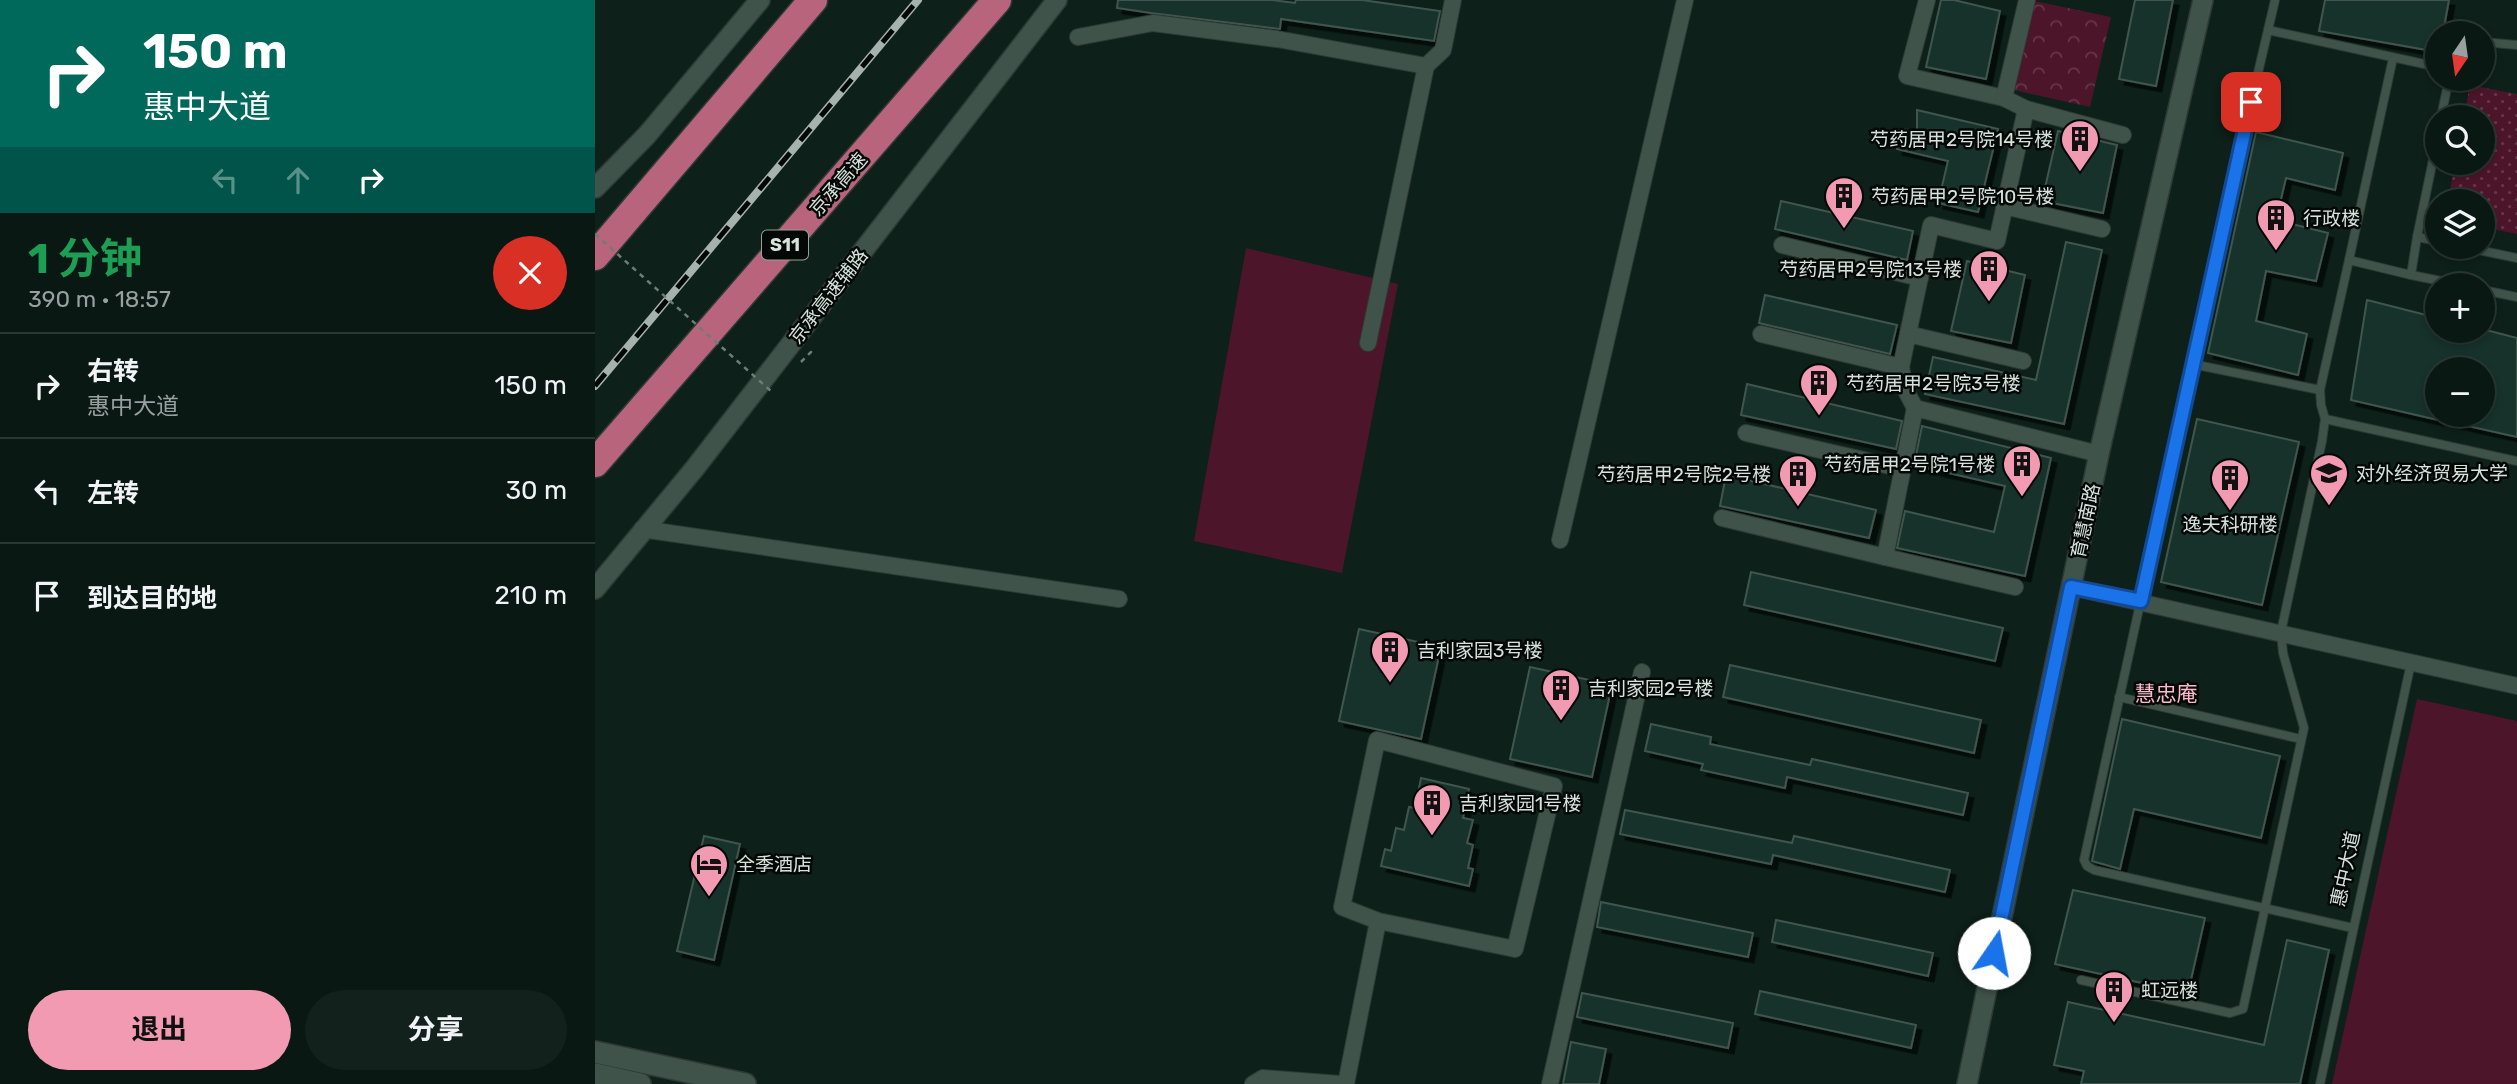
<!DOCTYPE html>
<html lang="zh">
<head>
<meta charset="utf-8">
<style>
	:root { --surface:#0a1813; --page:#13211c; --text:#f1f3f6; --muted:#99a0a0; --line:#2a3733; --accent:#f19ab2 }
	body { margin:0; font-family:Rubik,"Noto Sans SC",sans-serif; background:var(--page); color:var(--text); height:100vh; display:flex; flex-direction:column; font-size:26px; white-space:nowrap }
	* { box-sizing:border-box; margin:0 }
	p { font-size:23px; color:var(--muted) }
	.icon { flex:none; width:38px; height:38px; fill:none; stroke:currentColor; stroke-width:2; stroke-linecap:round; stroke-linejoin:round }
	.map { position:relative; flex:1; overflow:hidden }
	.sheet { display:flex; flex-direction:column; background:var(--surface); width:595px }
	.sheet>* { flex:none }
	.guide { background:#00695c; color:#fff; overflow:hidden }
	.needle { width:46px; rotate:193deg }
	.buttons { position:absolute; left:1830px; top:21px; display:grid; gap:14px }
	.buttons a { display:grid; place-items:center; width:70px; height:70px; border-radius:50%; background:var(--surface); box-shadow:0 4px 10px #0003,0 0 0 2px var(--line); font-size:35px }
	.pin { position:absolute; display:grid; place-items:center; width:60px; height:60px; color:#fff; margin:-30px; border-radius:14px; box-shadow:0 4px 10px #0006 }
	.me { position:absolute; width:77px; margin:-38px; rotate:12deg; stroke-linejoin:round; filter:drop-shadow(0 0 5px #0008) }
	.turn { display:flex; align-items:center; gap:24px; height:147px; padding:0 28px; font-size:32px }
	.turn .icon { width:91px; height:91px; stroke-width:2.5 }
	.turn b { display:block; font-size:49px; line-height:60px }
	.lanes { display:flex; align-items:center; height:66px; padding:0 28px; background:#0003; justify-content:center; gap:35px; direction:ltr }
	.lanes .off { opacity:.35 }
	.round { display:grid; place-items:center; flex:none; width:74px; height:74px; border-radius:37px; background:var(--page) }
	.overview { display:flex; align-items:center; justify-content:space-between; height:119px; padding:0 28px }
	h1 { font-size:42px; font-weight:700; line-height:52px; color:#1e9e55 }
	.action { display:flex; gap:14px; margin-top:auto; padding:14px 28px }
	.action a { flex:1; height:80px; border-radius:42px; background:var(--accent); color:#111; font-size:28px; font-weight:700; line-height:80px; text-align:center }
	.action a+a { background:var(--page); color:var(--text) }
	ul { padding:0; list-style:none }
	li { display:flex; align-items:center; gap:21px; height:105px; padding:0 28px; border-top:2px solid var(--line) }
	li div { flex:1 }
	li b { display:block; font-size:26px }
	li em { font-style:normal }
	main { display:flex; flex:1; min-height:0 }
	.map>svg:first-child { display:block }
	.grass { fill:url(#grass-dots) }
	.forest { fill:url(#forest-crowns) }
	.garden { fill:#4d1529 }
	.building { fill:#143329; stroke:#41554d; stroke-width:2; filter:url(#shadow) }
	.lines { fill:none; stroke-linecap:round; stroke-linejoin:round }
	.service-casing { stroke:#2f3935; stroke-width:10 }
	.minor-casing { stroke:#2f3935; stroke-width:18 }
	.tertiary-casing { stroke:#2f3935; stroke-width:22 }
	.secondary-casing { stroke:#2f3935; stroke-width:24 }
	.motorway-casing { stroke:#2f3935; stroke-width:31 }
	.path { stroke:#6d7d77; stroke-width:2.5; stroke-dasharray:5 5; stroke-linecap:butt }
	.service { stroke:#3f534b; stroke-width:8 }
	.minor { stroke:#3f534b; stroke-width:16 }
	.tertiary { stroke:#3f534b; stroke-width:19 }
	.secondary { stroke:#3f534b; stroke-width:21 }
	.motorway { stroke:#b7647c; stroke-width:28 }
	.rail-casing { stroke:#a5b2ad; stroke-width:8 }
	.rail { stroke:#030806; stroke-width:5; stroke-dasharray:16; stroke-linecap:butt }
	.path-bridge { stroke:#6d7d77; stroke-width:2.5; stroke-dasharray:5 5; stroke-linecap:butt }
	.route-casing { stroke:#114b97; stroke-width:18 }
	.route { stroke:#1a73e8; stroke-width:12 }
	.labels { text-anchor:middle; stroke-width:5; stroke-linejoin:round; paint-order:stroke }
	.shield { fill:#030806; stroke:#97a19c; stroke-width:2 }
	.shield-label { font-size:18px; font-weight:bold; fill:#d7e2dd }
	.poi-label { font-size:19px; fill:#d7e2dd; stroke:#030806; text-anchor:start }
	.street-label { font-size:19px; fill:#d7e2dd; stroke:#030806 }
	.neighbourhood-label { font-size:21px; fill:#fdbacb; stroke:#030806 }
</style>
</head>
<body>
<main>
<section class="sheet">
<div class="guide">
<div class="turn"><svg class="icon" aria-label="right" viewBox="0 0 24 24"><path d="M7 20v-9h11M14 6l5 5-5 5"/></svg><div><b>150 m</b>惠中大道</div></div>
<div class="lanes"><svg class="icon off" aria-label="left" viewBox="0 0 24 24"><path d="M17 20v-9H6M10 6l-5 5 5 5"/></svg><svg class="icon off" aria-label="ahead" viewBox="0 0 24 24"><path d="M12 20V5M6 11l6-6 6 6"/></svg><svg class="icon" aria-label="right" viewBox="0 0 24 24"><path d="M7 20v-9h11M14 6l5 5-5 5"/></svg></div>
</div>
<div class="overview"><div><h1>1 分钟</h1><p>390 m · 18:57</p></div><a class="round" style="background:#d93025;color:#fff"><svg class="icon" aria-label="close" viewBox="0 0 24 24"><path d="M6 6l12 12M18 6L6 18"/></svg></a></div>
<ul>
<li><svg class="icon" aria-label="right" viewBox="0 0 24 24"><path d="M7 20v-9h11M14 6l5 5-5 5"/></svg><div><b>右转</b><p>惠中大道</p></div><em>150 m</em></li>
<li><svg class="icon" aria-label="left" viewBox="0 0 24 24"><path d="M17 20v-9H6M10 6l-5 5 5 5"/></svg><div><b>左转</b></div><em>30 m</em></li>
<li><svg class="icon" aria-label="arrive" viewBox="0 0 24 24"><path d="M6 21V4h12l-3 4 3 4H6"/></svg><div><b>到达目的地</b></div><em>210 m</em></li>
</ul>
<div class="action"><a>退出</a><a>分享</a></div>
</section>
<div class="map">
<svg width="1922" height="1084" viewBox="0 0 1922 1084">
	<defs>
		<pattern id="grass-dots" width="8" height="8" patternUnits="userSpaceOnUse" patternTransform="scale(1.75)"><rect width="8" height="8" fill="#4d1529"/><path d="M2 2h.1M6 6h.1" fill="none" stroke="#663748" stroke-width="1.8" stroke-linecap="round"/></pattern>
		<pattern id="forest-crowns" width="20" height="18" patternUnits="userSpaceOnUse" patternTransform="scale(1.75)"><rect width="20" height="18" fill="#4d1529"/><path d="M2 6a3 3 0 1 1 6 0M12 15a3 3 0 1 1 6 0" fill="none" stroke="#663748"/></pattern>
		<filter id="shadow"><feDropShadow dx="5.5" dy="5.5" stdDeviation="0" flood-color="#0009"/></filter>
	</defs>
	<rect width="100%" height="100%" fill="#0d2019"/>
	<polygon class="grass" points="1875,85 1922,94 1922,234 1888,227 1888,201 1853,201 1860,163 1888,163 1888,117 1869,117"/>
	<polygon class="forest" points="1435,0 1516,17 1495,107 1415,89"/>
	<g class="garden">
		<polygon points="651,248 803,284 747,573 599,541"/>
		<polygon points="1822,699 1922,721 1922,1084 1737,1084"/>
	</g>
	<g class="building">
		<polygon points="523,0 677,0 700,3 701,0 767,0 845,11 839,41 686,19 685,29 556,13 522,8"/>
		<polygon points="1346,0 1359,0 1405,11 1391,79 1331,67"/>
		<polygon points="1540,0 1578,0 1561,86 1524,79"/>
		<polygon points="1730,0 1854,0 1848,33 1843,33 1843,52 1724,31"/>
		<polygon points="1322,110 1403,129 1383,212 1343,203 1353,161 1302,149 1307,129 1322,133"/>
		<polygon points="1463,131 1522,145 1508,213 1447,201"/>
		<polygon points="1661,132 1748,153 1740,190 1691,178 1681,220 1733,233 1721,281 1671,271 1661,321 1712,334 1703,375 1613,353"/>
		<polygon points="1186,201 1318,231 1312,260 1180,229"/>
		<polygon points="1471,242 1507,250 1469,424 1330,394 1338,357 1441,380"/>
		<polygon points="1372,261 1430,275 1416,343 1356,331"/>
		<polygon points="1170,295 1302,325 1295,354 1164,323"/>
		<polygon points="1772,300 1843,318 1843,331 1895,331 1922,338 1922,437 1846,420 1846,415 1888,415 1888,369 1843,369 1843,420 1756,400"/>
		<polygon points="1152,384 1307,421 1301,449 1146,415"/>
		<polygon points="1602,419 1704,442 1667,605 1566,582"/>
		<polygon points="1327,426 1456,458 1430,576 1302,548 1310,511 1399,532 1410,486 1319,465"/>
		<polygon points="1131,475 1281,510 1274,538 1125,506"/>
		<polygon points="1156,572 1408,628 1400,661 1149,605"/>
		<polygon points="764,629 846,647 826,739 744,721"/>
		<polygon points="1135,665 1386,720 1379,753 1128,697"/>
		<polygon points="935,667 1017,685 997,777 915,759"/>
		<polygon points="1527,719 1685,756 1666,838 1539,809 1525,869 1497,861"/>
		<polygon points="1056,724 1116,737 1115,744 1215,765 1217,759 1373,793 1368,815 1192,777 1190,788 1106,770 1108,764 1050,751"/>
		<polygon points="826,778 874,789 868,818 878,820 872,843 878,845 873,868 878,869 874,886 786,866 790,849 796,851 801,828 809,830 814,807 820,808"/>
		<polygon points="1030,810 1197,843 1199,836 1355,870 1350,892 1178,855 1176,864 1025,834"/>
		<polygon points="109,836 145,844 119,960 82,951"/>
		<polygon points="1478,890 1610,918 1593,993 1460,964"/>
		<polygon points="1006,902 1158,933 1153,957 1002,927"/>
		<polygon points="1181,920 1338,953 1333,976 1177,942"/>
		<polygon points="1692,940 1734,950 1705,1084 1486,1084 1489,1071 1459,1065 1473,1002 1669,1045"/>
		<polygon points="1165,991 1321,1025 1316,1048 1160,1014"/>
		<polygon points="987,993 1138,1023 1133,1048 982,1017"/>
		<polygon points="976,1042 1011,1049 1004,1084 968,1084"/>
	</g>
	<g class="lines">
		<defs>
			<g id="service">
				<polyline points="1680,0 1634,197 1489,860 1492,866 1499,870 1758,928"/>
				<polyline points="1673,30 1843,67"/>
				<polyline points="1888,42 1922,45"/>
				<polyline points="1846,117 1854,79"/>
				<polyline points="1843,136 1822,237 1843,241"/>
				<polyline points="1869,247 1922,258"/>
				<polyline points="1754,260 1798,58"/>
				<polyline points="1816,275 1866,285"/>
				<polyline points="1888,290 1922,297"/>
				<polyline points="1597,364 1725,390"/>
				<polyline points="1730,419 1922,461"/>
				<polyline points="1524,697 1706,739"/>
				<polyline points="1486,980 1635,1013 1648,1009 1709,728 1688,653 1686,632 1727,441 1730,419 1726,405 1725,390 1754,260 1816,275 1822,237"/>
				<polyline points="1725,1084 1816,663"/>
			</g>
			<g id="minor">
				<polyline points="1332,0 1312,76 1409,98"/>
				<polyline points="483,37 558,23 682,39 831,66 848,50 858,0"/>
				<polyline points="1431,109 1528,135"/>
				<polyline points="1409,206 1507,229"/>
				<polyline points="1187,245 1325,278"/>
				<polyline points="1166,334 1306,367"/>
				<polyline points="1313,334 1428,361"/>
				<polyline points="773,343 831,66"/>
				<polyline points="1320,408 1310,389 1306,367 1336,225 1402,241 1431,109 1409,98 1432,0"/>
				<polyline points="1151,433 1308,469"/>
				<polyline points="1127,518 1290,557"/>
				<polyline points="47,529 524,599"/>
				<polyline points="965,540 1090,0"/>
				<polyline points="1420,587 1290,557 1320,408 1504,454"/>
				<polyline points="1476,587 1922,686"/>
				<polygon points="782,740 959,786 920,949 783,921 747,907"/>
				<polyline points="658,1084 668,1078 745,1084"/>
				<polyline points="751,1084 783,921"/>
				<polyline points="955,1084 1047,672"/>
			</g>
			<g id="tertiary">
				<polyline points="0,188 52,135 165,0"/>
				<polyline points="0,589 100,468 462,0"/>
				<polyline points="1372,1084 1504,454 1608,0"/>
			</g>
			<g id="secondary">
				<polyline points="0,1052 150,1084"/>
				<polyline points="0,1074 45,1084"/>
			</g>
			<g id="motorway">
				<polyline points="0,256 218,0"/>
				<polyline points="0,463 402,0"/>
			</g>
		</defs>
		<use href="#service" class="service-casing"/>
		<use href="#minor" class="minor-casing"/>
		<use href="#tertiary" class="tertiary-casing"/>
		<use href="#secondary" class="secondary-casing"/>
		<use href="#motorway" class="motorway-casing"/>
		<polyline class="path" points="206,362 216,352 213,350"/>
		<use href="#service" class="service"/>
		<use href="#minor" class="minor"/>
		<use href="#tertiary" class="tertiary"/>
		<use href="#secondary" class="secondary"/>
		<use href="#motorway" class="motorway"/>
		<defs>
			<polyline id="rail" points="0,386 323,0"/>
		</defs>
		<use href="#rail" class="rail-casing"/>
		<use href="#rail" class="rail"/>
		<polyline class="path-bridge" points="0,234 177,392"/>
	</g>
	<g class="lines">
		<defs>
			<polyline id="route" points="1399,953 1476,587 1546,601 1656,102"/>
		</defs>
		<use href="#route" class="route-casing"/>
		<use href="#route" class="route"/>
	</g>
	<defs>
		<symbol id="building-pin" viewBox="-11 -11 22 30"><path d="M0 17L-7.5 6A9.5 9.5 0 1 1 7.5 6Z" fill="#f19ab2" stroke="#030806"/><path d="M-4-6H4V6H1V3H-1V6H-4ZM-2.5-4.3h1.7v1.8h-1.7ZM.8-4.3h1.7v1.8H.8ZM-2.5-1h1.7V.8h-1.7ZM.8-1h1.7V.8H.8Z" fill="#111"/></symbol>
		<symbol id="university-pin" viewBox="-11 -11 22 30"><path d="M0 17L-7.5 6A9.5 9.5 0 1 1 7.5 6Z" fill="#f19ab2" stroke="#030806"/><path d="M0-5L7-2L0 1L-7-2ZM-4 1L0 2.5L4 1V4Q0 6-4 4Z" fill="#111"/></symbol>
		<symbol id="hotel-pin" viewBox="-11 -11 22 30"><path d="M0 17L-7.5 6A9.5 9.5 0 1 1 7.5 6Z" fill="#f19ab2" stroke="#030806"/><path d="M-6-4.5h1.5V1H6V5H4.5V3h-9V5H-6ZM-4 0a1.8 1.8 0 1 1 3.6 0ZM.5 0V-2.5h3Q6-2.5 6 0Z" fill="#111"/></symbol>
	</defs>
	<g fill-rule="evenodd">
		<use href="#building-pin" x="1463" y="117" width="44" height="60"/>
		<use href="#building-pin" x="1227" y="174" width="44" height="60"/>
		<use href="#building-pin" x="1659" y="196" width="44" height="60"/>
		<use href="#building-pin" x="1372" y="247" width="44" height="60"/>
		<use href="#building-pin" x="1202" y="361" width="44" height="60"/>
		<use href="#building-pin" x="1405" y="442" width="44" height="60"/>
		<use href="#university-pin" x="1712" y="451" width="44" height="60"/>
		<use href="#building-pin" x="1181" y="452" width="44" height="60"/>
		<use href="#building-pin" x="1613" y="456" width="44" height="60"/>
		<use href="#building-pin" x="773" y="628" width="44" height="60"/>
		<use href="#building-pin" x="944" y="666" width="44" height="60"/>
		<use href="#building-pin" x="815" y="781" width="44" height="60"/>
		<use href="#hotel-pin" x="92" y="842" width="44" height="60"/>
		<use href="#building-pin" x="1497" y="968" width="44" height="60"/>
	</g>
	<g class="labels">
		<rect class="shield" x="167" y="230.5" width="46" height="29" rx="5"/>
		<g class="shield-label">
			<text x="190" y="251">S11</text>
		</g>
		<g class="poi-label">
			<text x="1458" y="146" text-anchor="end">芍药居甲2号院14号楼</text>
			<text x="1276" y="203">芍药居甲2号院10号楼</text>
			<text x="1708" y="225">行政楼</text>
			<text x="1367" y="276" text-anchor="end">芍药居甲2号院13号楼</text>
			<text x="1251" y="390">芍药居甲2号院3号楼</text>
			<text x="1400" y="471" text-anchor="end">芍药居甲2号院1号楼</text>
			<text x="1761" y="480">对外经济贸易大学</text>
			<text x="1176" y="481" text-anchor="end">芍药居甲2号院2号楼</text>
			<text x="1635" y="531" text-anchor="middle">逸夫科研楼</text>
			<text x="822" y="657">吉利家园3号楼</text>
			<text x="993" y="695">吉利家园2号楼</text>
			<text x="864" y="810">吉利家园1号楼</text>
			<text x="141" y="871">全季酒店</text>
			<text x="1546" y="997">虹远楼</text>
		</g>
		<g class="street-label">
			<text transform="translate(243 184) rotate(-49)" y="7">京承高速</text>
			<text transform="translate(233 296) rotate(-52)" y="7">京承高速辅路</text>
			<text transform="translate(1490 521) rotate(-78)" y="7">育慧南路</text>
			<text transform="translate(1750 869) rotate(-78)" y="7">惠中大道</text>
		</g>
		<g class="neighbourhood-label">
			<text x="1571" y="701">慧忠庵</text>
		</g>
	</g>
</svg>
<div class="buttons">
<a><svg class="needle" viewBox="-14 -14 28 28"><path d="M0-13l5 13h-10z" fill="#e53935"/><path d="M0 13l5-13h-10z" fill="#99a0a0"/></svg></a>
<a><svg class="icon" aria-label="search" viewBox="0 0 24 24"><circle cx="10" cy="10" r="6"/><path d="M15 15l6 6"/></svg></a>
<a><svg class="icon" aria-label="layers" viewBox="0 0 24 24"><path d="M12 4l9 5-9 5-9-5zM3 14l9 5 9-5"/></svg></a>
<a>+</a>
<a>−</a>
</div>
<div class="pin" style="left:1656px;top:102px;background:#d93025"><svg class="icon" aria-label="arrive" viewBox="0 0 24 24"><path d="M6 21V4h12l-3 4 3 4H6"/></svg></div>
<svg class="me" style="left:1399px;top:953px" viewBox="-20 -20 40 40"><circle r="19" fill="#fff"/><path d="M0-13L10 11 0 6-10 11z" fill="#1a73e8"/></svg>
</div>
</main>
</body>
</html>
